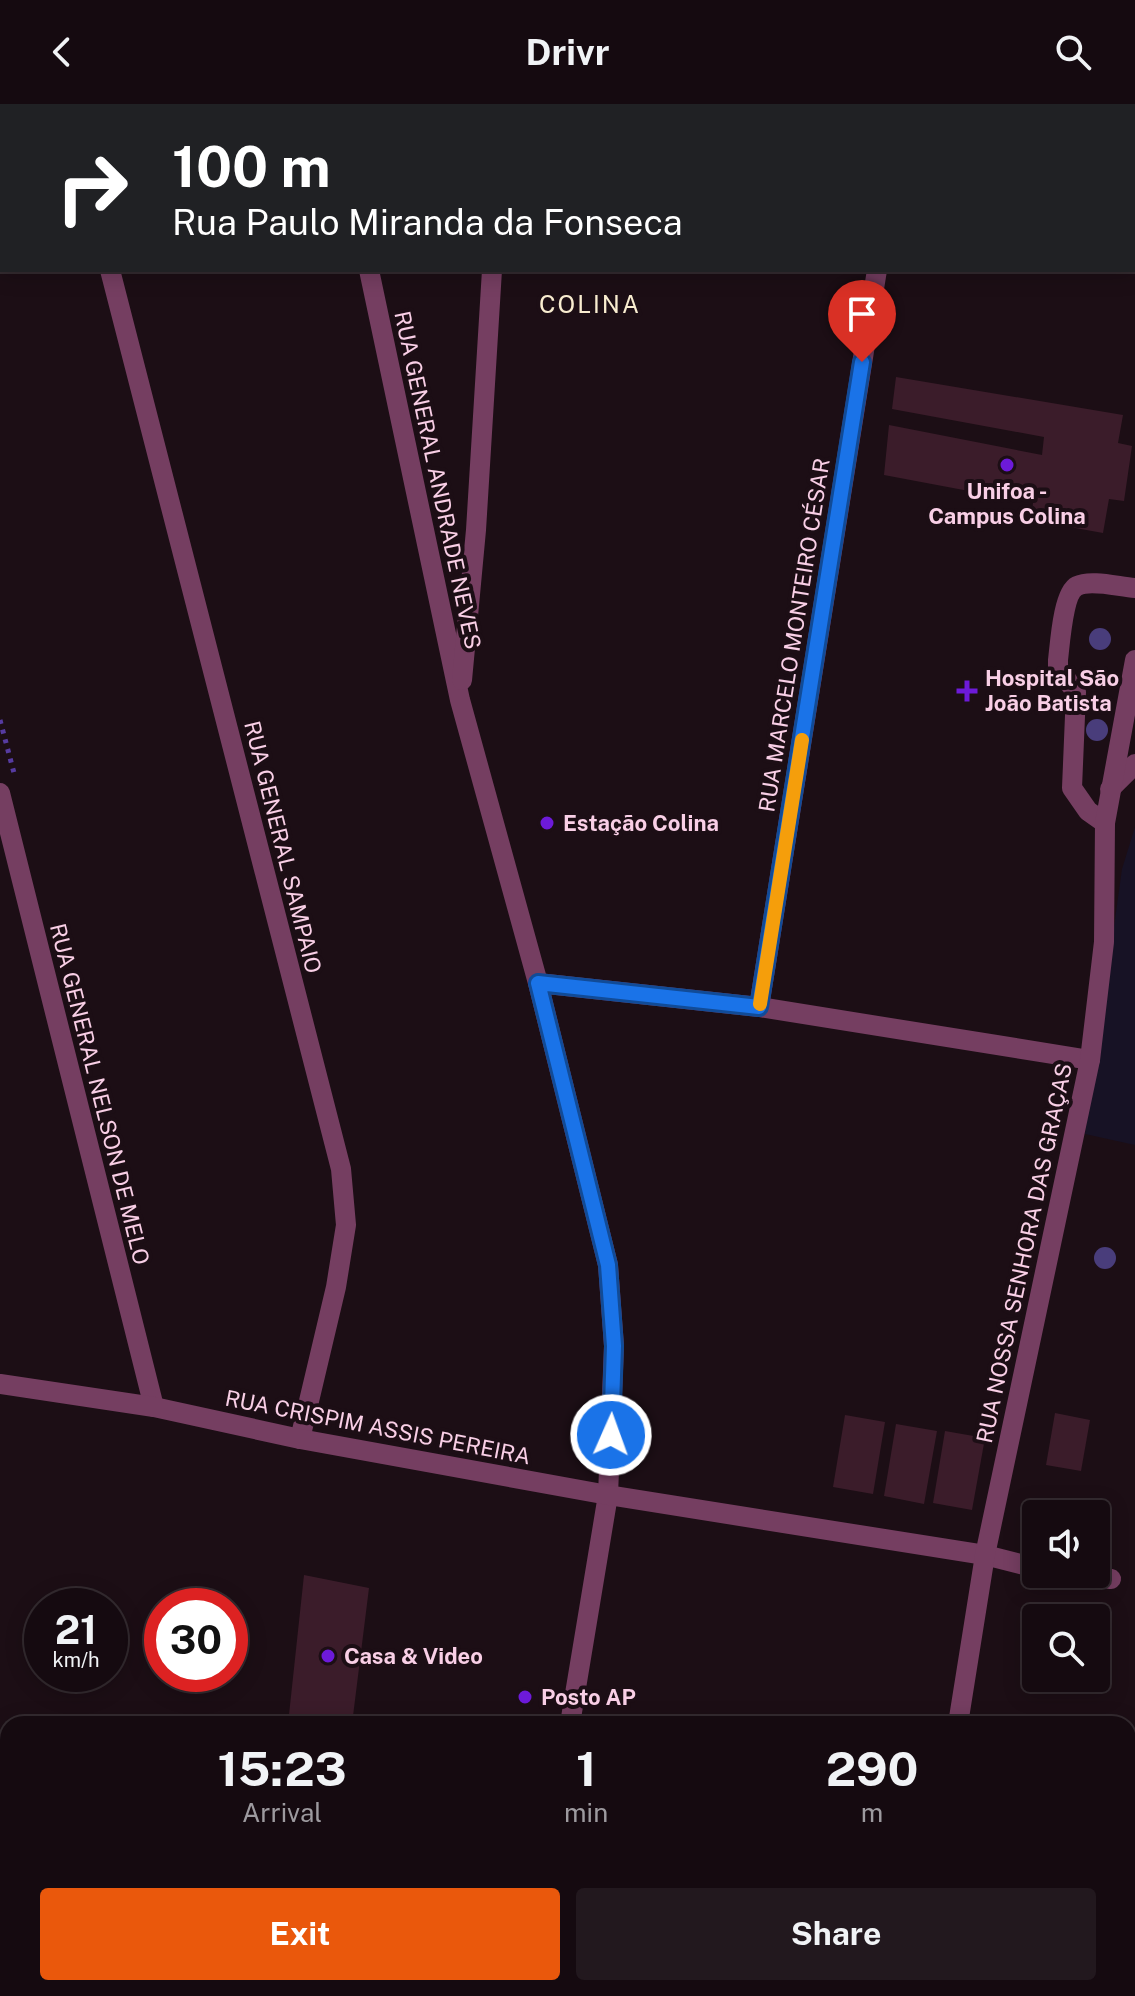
<!DOCTYPE html>
<html lang="en">
<head>
<meta charset="utf-8">
<style>
	:root { --surface:#150a10; --page:#22181e; --text:#f1f3f6; --muted:#9d9a9f; --line:#342b30; --accent:#ea580c }
	body { margin:0; font-family:"Public Sans",sans-serif; background:var(--page); color:var(--text); height:100vh; display:flex; flex-direction:column; font-size:30px; white-space:nowrap }
	* { box-sizing:border-box; margin:0 }
	p { font-size:26px; color:var(--muted) }
	.icon { flex:none; width:44px; height:44px; fill:none; stroke:currentColor; stroke-width:2; stroke-linecap:round; stroke-linejoin:round }
	.map { position:relative; flex:1; overflow:hidden }
	.side { position:absolute; left:0px; top:1612px; width:1136px; height:280px; display:flex; flex-direction:column; background:var(--surface); border-radius:24px 24px 0 0; box-shadow:0 4px 20px #0003,0 0 0 2px var(--line) }
	.side>* { flex:none }
	.guide { position:absolute; left:0px; top:0px; width:1136px; height:168px; box-shadow:0 4px 20px #0003,0 0 0 2px var(--line); background:#202124; color:#fff; overflow:hidden }
	.buttons { position:absolute; left:1022px; top:1396px; display:grid; gap:16px }
	.buttons a { display:grid; place-items:center; width:88px; height:88px; border-radius:8px; background:var(--surface); box-shadow:0 4px 20px #0003,0 0 0 2px var(--line); font-size:40px }
	.speed { position:absolute; left:24px; top:1484px; display:flex; gap:16px; font-size:40px; font-weight:700; text-align:center }
	.speed>* { display:grid; place-content:center; width:104px; height:104px; border-radius:50%; background:var(--surface); box-shadow:0 4px 20px #0003,0 0 0 2px var(--line); line-height:1 }
	.speed small { font-size:20px; font-weight:400 }
	.speed .limit { border:12px solid #d22; background:#fff; color:#111 }
	.pin { position:absolute; display:grid; place-items:center; width:68px; height:68px; color:#fff; margin:-82px -34px; border-radius:50% 50% 50% 0; rotate:-45deg; box-shadow:0 0 8px #0007 }
	.pin .icon { rotate:45deg }
	.me { position:absolute; width:88px; margin:-44px; rotate:2deg; stroke-linejoin:round; filter:drop-shadow(0 0 6px #0008) }
	.turn { display:flex; align-items:center; gap:28px; height:168px; padding:0 40px; font-size:36px }
	.turn .icon { width:104px; height:104px; stroke-width:2.5 }
	.turn b { display:block; font-size:56px; line-height:68px }
	.eta { display:flex; justify-content:space-evenly; align-items:center; height:136px; text-align:center }
	.eta b { font-size:48px; font-weight:700; line-height:56px }
	.action { display:flex; gap:16px; margin-top:auto; padding:16px 40px }
	.action a { flex:1; height:92px; border-radius:8px; background:var(--accent); color:#fff; font-size:32px; font-weight:700; line-height:92px; text-align:center }
	.action a+a { background:var(--page); color:var(--text) }
	header { display:flex; justify-content:space-between; align-items:center; height:104px; padding:0 40px; background:var(--surface); font-size:36px; font-weight:700 }
	.map>svg:first-child { display:block }
	.green { fill:#171225 }
	.building { fill:#3b1c2a }
	.lines { fill:none; stroke-linecap:round; stroke-linejoin:round }
	.path { stroke:#563ba1; stroke-width:5; stroke-dasharray:4 6; stroke-linecap:butt }
	.minor { stroke:#753e61; stroke-width:20 }
	.major { stroke:#ec6369; stroke-width:20 }
	.tree { fill:#493d7b }
	.route-casing { stroke:#114b97; stroke-width:20 }
	.route { stroke:#1a73e8; stroke-width:14 }
	.slow { stroke:#f59e0b; stroke-width:14 }
	.poi-dot { fill:#6d1ad9; stroke:#1c0e15; stroke-width:3 }
	.labels { text-anchor:middle; stroke-width:8; stroke-linejoin:round; paint-order:stroke }
	.street-label { font-size:22px; fill:#f9cfe6; stroke:#1c0e15 }
	.poi-label { font-size:22px; font-weight:bold; fill:#f9cfe6; stroke:#1c0e15; text-anchor:start }
	.neighbourhood-label { font-size:24px; letter-spacing:2px; fill:#f9edd0; stroke:#1c0e15 }
</style>
</head>
<body>
<header><svg class="icon" aria-label="back" viewBox="0 0 24 24"><path d="M15 5l-7 7 7 7"/></svg>Drivr<svg class="icon" aria-label="search" viewBox="0 0 24 24"><circle cx="10" cy="10" r="6"/><path d="M15 15l6 6"/></svg></header>
<div class="map">
<svg width="1135" height="1892" viewBox="0 0 1135 1892">
	<rect width="100%" height="100%" fill="#1c0e15"/>
	<polygon class="green" points="1135,723 1135,1041 1085,1030 1122,765"/>
	<g class="building">
		<polygon points="896,273 1123,311 1118,339 1132,342 1124,397 1109,395 1103,429 1031,416 1033,399 884,371 889,321 1042,351 1044,333 892,305"/>
		<polygon points="1055,1309 1090,1316 1081,1367 1046,1361"/>
		<polygon points="845,1311 885,1318 873,1390 833,1383"/>
		<polygon points="896,1320 937,1327 924,1400 884,1392"/>
		<polygon points="945,1327 985,1334 972,1406 933,1399"/>
		<polygon points="304,1471 369,1484 352,1620 288,1620"/>
		<polygon points="207,1884 516,1884 515,1887 507,1892 209,1892"/>
	</g>
	<g class="lines">
		<g class="path">
			<polyline points="0,616 14,669"/>
			<polyline points="0,1819 8,1817"/>
			<polyline points="1128,1867 1135,1868"/>
		</g>
		<g class="minor">
			<polyline points="79,2 79,0"/>
			<polyline points="301,2 301,0"/>
			<polyline points="513,2 513,0"/>
			<polyline points="903,2 903,0"/>
			<polyline points="110,166 341,1065 346,1121 336,1183 300,1335"/>
			<polyline points="369,166 460,596 538,879 608,1161 614,1242 608,1391 570,1620"/>
			<polyline points="462,576 476,426 492,166"/>
			<polyline points="1110,685 1135,660"/>
			<polyline points="0,689 154,1303"/>
			<path d="M 1105,719 L 1088,707 L 1072,684 L 1076,588 L 1058,564 L 1058,556 C 1060,540 1063,489 1077,482 C 1091,475 1119,483 1135,484"/>
			<polyline points="538,879 759,903 1090,956"/>
			<polyline points="759,903 877,166"/>
			<polyline points="0,1280 154,1303 300,1335 608,1391 985,1451 1036,1464"/>
			<polyline points="1078,1470 1111,1475"/>
			<polyline points="958,1620 985,1451 1090,956 1104,838 1105,719 1135,556"/>
			<polyline points="156,1884 158,1892"/>
			<polyline points="691,1892 693,1884"/>
		</g>
		<g class="major">
			<polyline points="1128,1828 1135,1829"/>
			<polyline points="0,1855 8,1853"/>
		</g>
	</g>
	<g class="tree">
		<circle cx="1100" cy="535" r="11"/>
		<circle cx="1097" cy="626" r="11"/>
		<circle cx="1105" cy="1154" r="11"/>
	</g>
	<g class="lines">
		<defs>
			<polyline id="route" points="611,1331 614,1242 608,1161 538,879 759,903 862,258"/>
		</defs>
		<use href="#route" class="route-casing"/>
		<use href="#route" class="route"/>
		<polyline class="slow" points="760,900 802,636"/>
	</g>
	<g class="poi-dot">
		<circle cx="1007" cy="361" r="8"/>
		<path d="M963 575h8v8h8v8h-8v8h-8v-8h-8v-8h8z"/>
		<circle cx="547" cy="719" r="8"/>
		<circle cx="328" cy="1552" r="8"/>
		<circle cx="525" cy="1593" r="8"/>
	</g>
	<g class="labels">
		<g class="street-label">
			<text transform="translate(438 376) rotate(78)" y="8">RUA GENERAL ANDRADE NEVES</text>
			<text transform="translate(794 531) rotate(-81)" y="8">RUA MARCELO MONTEIRO CÉSAR</text>
			<text transform="translate(283 743) rotate(76)" y="8">RUA GENERAL SAMPAIO</text>
			<text transform="translate(100 990) rotate(76)" y="8">RUA GENERAL NELSON DE MELO</text>
			<text transform="translate(1024 1149) rotate(-78)" y="8">RUA NOSSA SENHORA DAS GRAÇAS</text>
			<text transform="translate(378 1323) rotate(11)" y="8">RUA CRISPIM ASSIS PEREIRA</text>
		</g>
		<g class="poi-label">
			<text x="1007" y="395" text-anchor="middle">Unifoa -<tspan x="1007" dy="25">Campus Colina</tspan></text>
			<text x="985" y="582">Hospital São<tspan x="985" dy="25">João Batista</tspan></text>
			<text x="563" y="727">Estação Colina</text>
			<text x="344" y="1560">Casa &amp; Video</text>
			<text x="541" y="1601">Posto AP</text>
		</g>
		<g class="neighbourhood-label">
			<text x="590" y="209">COLINA</text>
		</g>
	</g>
</svg>
<div class="buttons">
<a><svg class="icon" aria-label="sound" viewBox="0 0 24 24"><path d="M4 9h4l5-4v14l-5-4H4zM17 9q2 3 0 6"/></svg></a>
<a><svg class="icon" aria-label="search" viewBox="0 0 24 24"><circle cx="10" cy="10" r="6"/><path d="M15 15l6 6"/></svg></a>
</div>
<div class="speed"><div>21<small>km/h</small></div><div class="limit">30</div></div>
<div class="pin" style="left:862px;top:258px;background:#d93025"><svg class="icon" aria-label="arrive" viewBox="0 0 24 24"><path d="M6 21V4h12l-3 4 3 4H6"/></svg></div>
<svg class="me" style="left:611px;top:1331px" viewBox="-20 -20 40 40"><circle r="17" fill="#1a73e8" stroke="#fff" stroke-width="3"/><path d="M0-11L8 9 0 5-8 9z" fill="#fff"/></svg>
<div class="guide">
<div class="turn"><svg class="icon" aria-label="right" viewBox="0 0 24 24"><path d="M7 20v-9h11M14 6l5 5-5 5"/></svg><div><b>100 m</b>Rua Paulo Miranda da Fonseca</div></div>
</div>
<section class="side">
<div class="eta">
<div><b>15:23</b><p>Arrival</p></div>
<div><b>1</b><p>min</p></div>
<div><b>290</b><p>m</p></div>
</div>
<div class="action"><a>Exit</a><a>Share</a></div>
</section>
</div>
</body>
</html>
